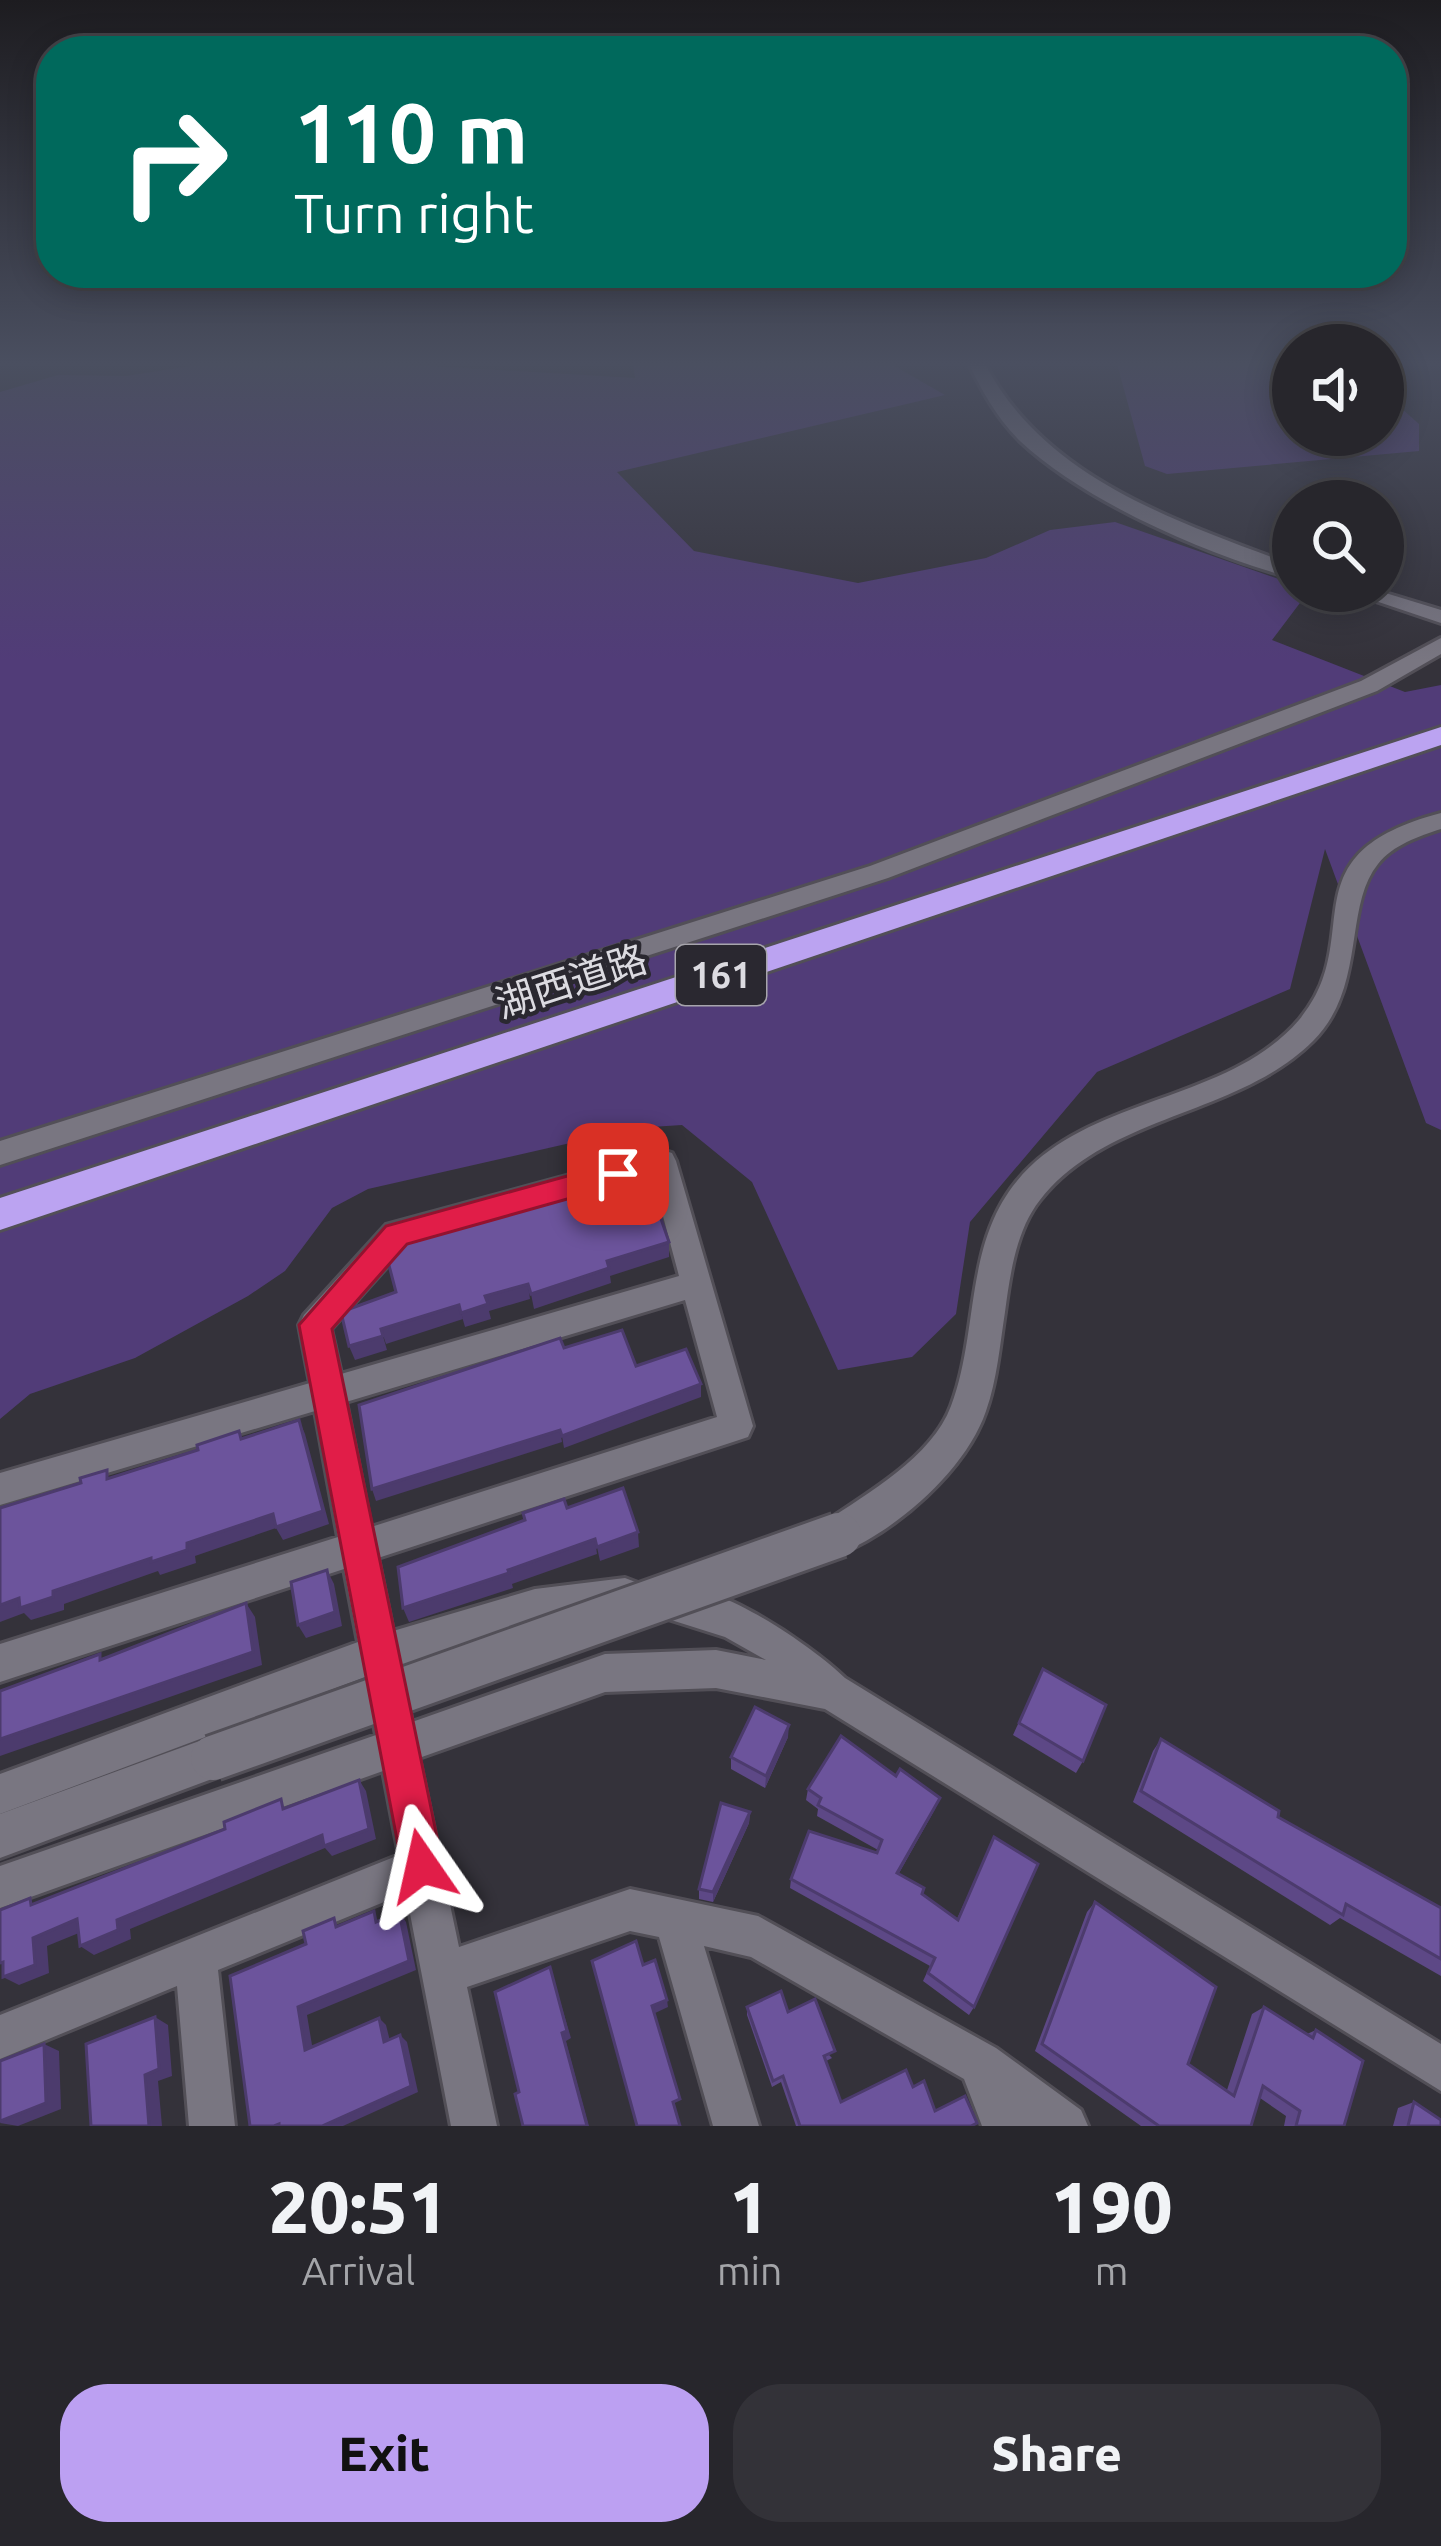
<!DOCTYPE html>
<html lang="en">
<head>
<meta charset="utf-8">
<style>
	:root { --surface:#27262c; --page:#333238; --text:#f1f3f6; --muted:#a4a5a9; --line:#434348; --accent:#bca0f2 }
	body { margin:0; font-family:Ubuntu,"Noto Sans JP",sans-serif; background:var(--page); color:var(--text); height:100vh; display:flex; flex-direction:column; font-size:45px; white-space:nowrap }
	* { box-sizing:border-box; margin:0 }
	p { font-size:39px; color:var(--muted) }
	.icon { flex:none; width:66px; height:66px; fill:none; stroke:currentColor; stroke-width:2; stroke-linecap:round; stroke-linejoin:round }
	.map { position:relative; height:2126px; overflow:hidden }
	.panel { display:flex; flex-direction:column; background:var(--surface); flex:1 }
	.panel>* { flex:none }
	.hud { position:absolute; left:36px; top:36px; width:1371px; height:252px; border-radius:48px; box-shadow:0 6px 30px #0003,0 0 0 3px var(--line); background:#00695c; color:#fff; overflow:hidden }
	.fabs { position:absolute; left:1272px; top:324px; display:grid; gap:24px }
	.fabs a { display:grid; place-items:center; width:132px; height:132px; border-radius:50%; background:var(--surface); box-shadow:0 6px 30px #0003,0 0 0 3px var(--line); font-size:60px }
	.pin { position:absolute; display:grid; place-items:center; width:102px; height:102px; color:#fff; margin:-51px; border-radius:24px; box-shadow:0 6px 18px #0006 }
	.me { position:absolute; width:132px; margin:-66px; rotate:349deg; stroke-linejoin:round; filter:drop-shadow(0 0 9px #0008) }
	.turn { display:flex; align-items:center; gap:42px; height:252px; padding:0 60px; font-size:54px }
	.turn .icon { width:156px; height:156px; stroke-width:2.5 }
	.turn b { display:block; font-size:84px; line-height:102px }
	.eta { display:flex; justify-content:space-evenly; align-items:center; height:204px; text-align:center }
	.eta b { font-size:72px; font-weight:800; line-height:84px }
	.cta { display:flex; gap:24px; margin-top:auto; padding:24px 60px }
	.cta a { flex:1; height:138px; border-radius:48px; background:var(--accent); color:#111; font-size:48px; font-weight:800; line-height:138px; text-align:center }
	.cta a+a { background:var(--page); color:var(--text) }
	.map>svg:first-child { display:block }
	.green { fill:#513c78 }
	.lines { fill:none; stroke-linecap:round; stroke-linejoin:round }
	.street-casing { stroke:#524f57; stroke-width:6 }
	.secondary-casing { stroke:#524f57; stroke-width:6 }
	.highway-casing { stroke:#524f57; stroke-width:6 }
	.street { fill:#797681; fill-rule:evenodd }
	.secondary { fill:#797681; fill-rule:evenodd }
	.highway { fill:#bba3f1; fill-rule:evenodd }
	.secondary-bridge-casing { stroke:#524f57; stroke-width:50; stroke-linecap:butt }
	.secondary-bridge { stroke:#797681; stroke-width:44 }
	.wall { fill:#5d4886 }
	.shaded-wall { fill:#4c3b6d }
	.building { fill:#6c549c; stroke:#4c3b6d; stroke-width:3 }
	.route { fill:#e11d48; stroke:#92132f; stroke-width:3 }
	.labels { text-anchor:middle; stroke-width:9; stroke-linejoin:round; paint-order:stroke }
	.shield { fill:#2a2830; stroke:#a7a5ac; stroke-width:3 }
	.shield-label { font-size:36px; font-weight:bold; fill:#dcdbe1 }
	.street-label { font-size:39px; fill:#dcdbe1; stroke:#2a2830 }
</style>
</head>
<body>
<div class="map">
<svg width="1441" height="2126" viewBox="0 0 1441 2126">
	<rect width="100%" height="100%" fill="#34323a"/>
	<g class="green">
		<polygon points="203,364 396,364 635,378 633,364 891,364 945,395 617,472 694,551 858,583 986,558 1050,530 1115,522 1293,584 1293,591 1309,591 1272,640 1405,692 1441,685 1441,1130 1426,1123 1325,849 1290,989 1097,1072 970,1222 956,1314 912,1357 838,1370 752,1182 682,1125 636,1128 368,1189 332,1208 285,1271 248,1296 135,1358 30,1394 0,1419 0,392 58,375 126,376"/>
		<polygon points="1117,364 1293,364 1293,435 1383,435 1383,392 1419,424 1419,451 1167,474 1145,466"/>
	</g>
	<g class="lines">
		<defs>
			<path id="street" d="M 662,1150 L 672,1153 L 676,1161 L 753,1426 L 748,1437 L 736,1441 L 378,1558 L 393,1631 L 535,1589 L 625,1578 L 638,1583 L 643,1596 L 638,1609 L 625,1614 L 535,1625 L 400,1666 L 412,1722 L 605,1654 L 716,1650 L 766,1660 L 725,1637 L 649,1613 L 644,1600 L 649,1587 C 699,1567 810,1644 845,1678 L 1441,2044 L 1441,2091 L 825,1709 L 716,1688 L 605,1692 L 419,1758 L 459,1947 L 630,1889 L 758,1916 L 996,2048 L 1081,2110 L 1088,2126 L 982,2126 L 964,2079 L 751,1957 L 704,1946 L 759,2126 L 713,2126 L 659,1937 L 630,1931 L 467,1987 L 497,2126 L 451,2126 L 406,1893 L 218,1970 L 235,2126 L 189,2126 L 177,1986 L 0,2059 L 0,2015 L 399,1855 L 383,1771 L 0,1908 L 0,1866 L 376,1735 L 365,1677 L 0,1814 L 0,1774 L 358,1642 L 344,1569 L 0,1682 L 0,1644 L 338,1537 L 315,1411 L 0,1505 L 0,1473 L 310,1383 L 299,1325 L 304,1315 L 386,1225 ZM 652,1175 L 679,1276 L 341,1374 L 331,1329 L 407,1244 ZM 685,1300 L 717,1417 L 371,1527 L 346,1402 Z"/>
			<g id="secondary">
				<path d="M 969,364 L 985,364 C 1045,479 1178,522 1293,565 L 1293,578 C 1207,555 1085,502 1020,441 C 997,418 983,393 969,364 Z"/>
				<polygon points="1346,591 1379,591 1441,610 1441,623"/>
				<polygon points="1441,638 1441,654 1377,691 888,878 0,1165 0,1141 870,866 1361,681"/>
				<path d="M 1441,813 L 1441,829 C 1419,836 1393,845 1378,864 C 1343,907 1367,987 1313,1041 C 1238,1116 1107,1114 1040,1200 C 1016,1230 1010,1275 1005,1312 C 1000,1344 997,1380 986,1411 C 966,1470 896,1531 839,1554 L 825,1548 L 820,1535 L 825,1522 C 868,1493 932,1457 951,1406 C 979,1333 964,1245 1017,1181 C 1088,1095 1227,1104 1299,1020 C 1370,937 1281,855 1441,813 Z"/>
				<polygon points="213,1736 228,1743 235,1758 228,1773 0,1858 0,1814"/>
			</g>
			<polygon id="highway" points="1441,727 1441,745 0,1230 0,1198"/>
		</defs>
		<use href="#street" class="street-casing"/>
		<use href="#secondary" class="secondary-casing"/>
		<use href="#highway" class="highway-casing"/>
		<use href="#street" class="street"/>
		<use href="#secondary" class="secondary"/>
		<use href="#highway" class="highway"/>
		<defs>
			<polyline id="secondary-bridge" points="213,1758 839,1535"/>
		</defs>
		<use href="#secondary-bridge" class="secondary-bridge-casing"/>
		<use href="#secondary-bridge" class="secondary-bridge"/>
	</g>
	<g class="wall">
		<polygon points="1043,1669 1083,1761 1076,1773 1013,1735"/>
		<polygon points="788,1737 765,1788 731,1769 731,1757"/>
		<polygon points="1161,1739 1278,1817 1441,1908 1441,1976 1340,1918 1330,1925 1133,1802 1153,1751"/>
		<polygon points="808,1789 935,1809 899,1873 922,1894 957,1919 994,1837 974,2007 969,2015 923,1981 930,1966 790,1888 791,1879 877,1853 878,1850 817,1816 818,1809 806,1800"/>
		<polygon points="750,1812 749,1823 713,1902 699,1899 699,1889"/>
		<polygon points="1095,1902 1188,2064 1227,2090 1252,2014 1264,2007 1307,2034 1316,2030 1344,2126 1284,2126 1286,2116 1260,2098 1251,2126 1141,2126 1035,2051 1087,1912"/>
		<polygon points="747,2007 788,2012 832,2058 826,2061 841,2102 913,2087 935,2111 977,2123 973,2126 796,2126 781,2082 772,2087 747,2015"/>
		<polygon points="1414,2102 1441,2126 1393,2126 1398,2108"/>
	</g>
	<g class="shaded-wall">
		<polygon points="669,1242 669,1257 610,1276 611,1283 534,1309 531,1294 607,1261"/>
		<polygon points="528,1284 530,1299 489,1311 491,1319 465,1327 461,1313 485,1296"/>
		<polygon points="459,1305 463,1319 386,1344 381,1329"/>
		<polygon points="383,1336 387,1350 355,1360 349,1346"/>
		<polygon points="701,1384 701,1397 564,1448 562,1436"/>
		<polygon points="299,1420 305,1434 329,1524 283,1540 276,1528 195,1556 196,1563 160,1575 158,1571 64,1604 64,1610 31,1620 24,1613 0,1622 0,1605 19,1598 53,1591 187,1543"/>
		<polygon points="560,1430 562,1442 376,1501 372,1489"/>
		<polygon points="638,1532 639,1547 600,1561 597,1547"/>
		<polygon points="595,1539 597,1554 512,1584 513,1588 409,1622 403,1608"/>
		<polygon points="327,1570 334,1584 342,1626 306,1638 298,1625"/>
		<polygon points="246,1603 255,1617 262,1665 0,1756 0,1739"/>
		<polygon points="789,1725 788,1737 765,1788 766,1776"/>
		<polygon points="359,1780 366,1791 376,1839 332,1856 325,1848 130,1929 131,1939 94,1955 80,1946 117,1920"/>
		<polygon points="940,1798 935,1809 894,1882 897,1873"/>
		<polygon points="750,1812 749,1823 713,1902 713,1892"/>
		<polygon points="399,1912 406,1922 416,1970 307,2015 314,2057 305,2050 298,2007"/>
		<polygon points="77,1919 91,1928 47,1946 49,1973 19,1985 3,1977 33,1938"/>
		<polygon points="550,1967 571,2038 566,2041 589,2126 587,2126 562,2033"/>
		<polygon points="667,2000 668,2007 653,2014 652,2006"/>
		<polygon points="155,2017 168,2025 172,2076 158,2081 162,2126 149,2126 145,2075"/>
		<polygon points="379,2018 386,2025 392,2049 384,2042"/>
		<polygon points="400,2035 407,2042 418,2092 343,2126 322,2126"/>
		<polygon points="44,2044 59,2051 61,2109 18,2126 0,2123"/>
	</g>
	<g class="building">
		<polygon points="643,1167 669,1242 607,1261 609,1268 531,1294 528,1284 485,1296 488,1304 461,1313 459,1305 381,1329 383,1336 349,1346 341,1312 396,1292 386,1254 395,1245 475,1217 476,1222 561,1196"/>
		<polygon points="622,1330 636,1366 686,1349 701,1384 562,1436 560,1430 372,1489 359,1405 560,1338 564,1348"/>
		<polygon points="299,1420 323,1511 276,1527 273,1514 187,1543 187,1550 151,1562 151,1558 53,1591 53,1597 20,1608 19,1598 0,1605 0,1508 81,1483 80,1478 107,1470 107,1479 198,1450 197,1445 239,1431 241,1439"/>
		<polygon points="623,1488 638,1532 597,1547 595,1539 508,1570 509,1573 403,1608 398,1567 525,1520 523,1513 564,1499 567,1508"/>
		<polygon points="327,1570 335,1612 298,1625 291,1582"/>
		<polygon points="246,1603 253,1652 0,1739 0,1691 100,1654 100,1660"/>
		<polygon points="1043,1669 1106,1705 1083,1761 1019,1723"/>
		<polygon points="755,1707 789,1725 766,1776 731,1757"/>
		<polygon points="841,1736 896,1776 900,1769 940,1798 897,1873 924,1888 922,1894 958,1920 994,1837 1038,1864 974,2007 928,1973 935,1958 791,1879 809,1831 877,1853 882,1840 818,1805 821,1798 808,1789"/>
		<polygon points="1161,1739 1279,1811 1278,1817 1441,1908 1441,1959 1346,1904 1343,1915 1141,1791"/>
		<polygon points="359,1780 369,1829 324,1846 322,1835 117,1920 118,1930 80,1946 77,1919 33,1938 35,1965 3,1977 3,1962 0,1963 0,1910 30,1898 31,1905 225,1829 224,1822 281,1799 283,1809"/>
		<polygon points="721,1803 750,1812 713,1892 699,1889"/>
		<polygon points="1095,1902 1216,1987 1188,2064 1234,2096 1264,2007 1313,2038 1316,2030 1363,2061 1344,2126 1296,2126 1300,2111 1263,2086 1251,2126 1159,2126 1042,2044"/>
		<polygon points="374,1911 376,1922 399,1912 409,1961 298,2007 305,2050 379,2018 384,2042 400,2035 411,2086 322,2126 279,2126 279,2124 274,2126 250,2126 230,1976 306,1944 303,1931 334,1918 336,1927"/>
		<polygon points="636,1941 643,1965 655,1960 667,2000 652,2006 680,2099 673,2102 680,2126 637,2126 592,1961"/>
		<polygon points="550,1967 567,2031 562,2033 587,2126 523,2126 515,2094 519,2092 495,1992"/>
		<polygon points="781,1991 788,2012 815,1999 835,2051 824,2056 841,2102 906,2070 913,2087 924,2081 935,2111 965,2096 977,2123 971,2126 800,2126 783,2076 773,2081 747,2007"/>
		<polygon points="155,2017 159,2069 145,2075 149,2126 91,2126 86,2044"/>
		<polygon points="44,2044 46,2103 0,2121 0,2061"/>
		<polygon points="1414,2102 1441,2120 1441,2126 1408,2126"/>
	</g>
	<linearGradient id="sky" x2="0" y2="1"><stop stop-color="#1d1c20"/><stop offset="0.55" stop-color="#4a4f60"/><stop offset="1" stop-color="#4a4f60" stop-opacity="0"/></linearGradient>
	<rect width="1441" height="661" fill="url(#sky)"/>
	<polygon class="route" points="618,1162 628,1165 633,1174 628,1182 407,1244 332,1329 443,1866 437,1881 422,1887 408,1881 402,1866 299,1325 386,1226"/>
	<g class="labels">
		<rect class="shield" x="676" y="945" width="90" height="60" rx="9"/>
		<g class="shield-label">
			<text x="721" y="988">161</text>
		</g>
		<g class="street-label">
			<text transform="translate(571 981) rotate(-18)" y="14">湖西道路</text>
		</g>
	</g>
</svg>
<div class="fabs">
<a><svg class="icon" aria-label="sound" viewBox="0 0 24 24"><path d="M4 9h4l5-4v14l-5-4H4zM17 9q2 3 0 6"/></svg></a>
<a><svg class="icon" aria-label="search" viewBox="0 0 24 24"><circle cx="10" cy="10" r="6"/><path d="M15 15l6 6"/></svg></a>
</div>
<div class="pin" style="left:618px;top:1174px;background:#d93025"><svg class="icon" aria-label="arrive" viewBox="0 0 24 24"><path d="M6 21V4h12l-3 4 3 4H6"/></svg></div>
<svg class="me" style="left:422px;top:1866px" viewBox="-20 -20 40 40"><path d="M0-17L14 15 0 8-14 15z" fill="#e11d48" stroke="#fff" stroke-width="4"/></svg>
<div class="hud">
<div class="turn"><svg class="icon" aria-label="right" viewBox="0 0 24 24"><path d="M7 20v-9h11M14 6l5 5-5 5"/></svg><div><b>110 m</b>Turn right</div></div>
</div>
</div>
<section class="panel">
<div class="eta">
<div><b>20:51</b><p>Arrival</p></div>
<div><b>1</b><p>min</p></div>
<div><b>190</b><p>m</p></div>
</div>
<div class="cta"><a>Exit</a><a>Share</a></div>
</section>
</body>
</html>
